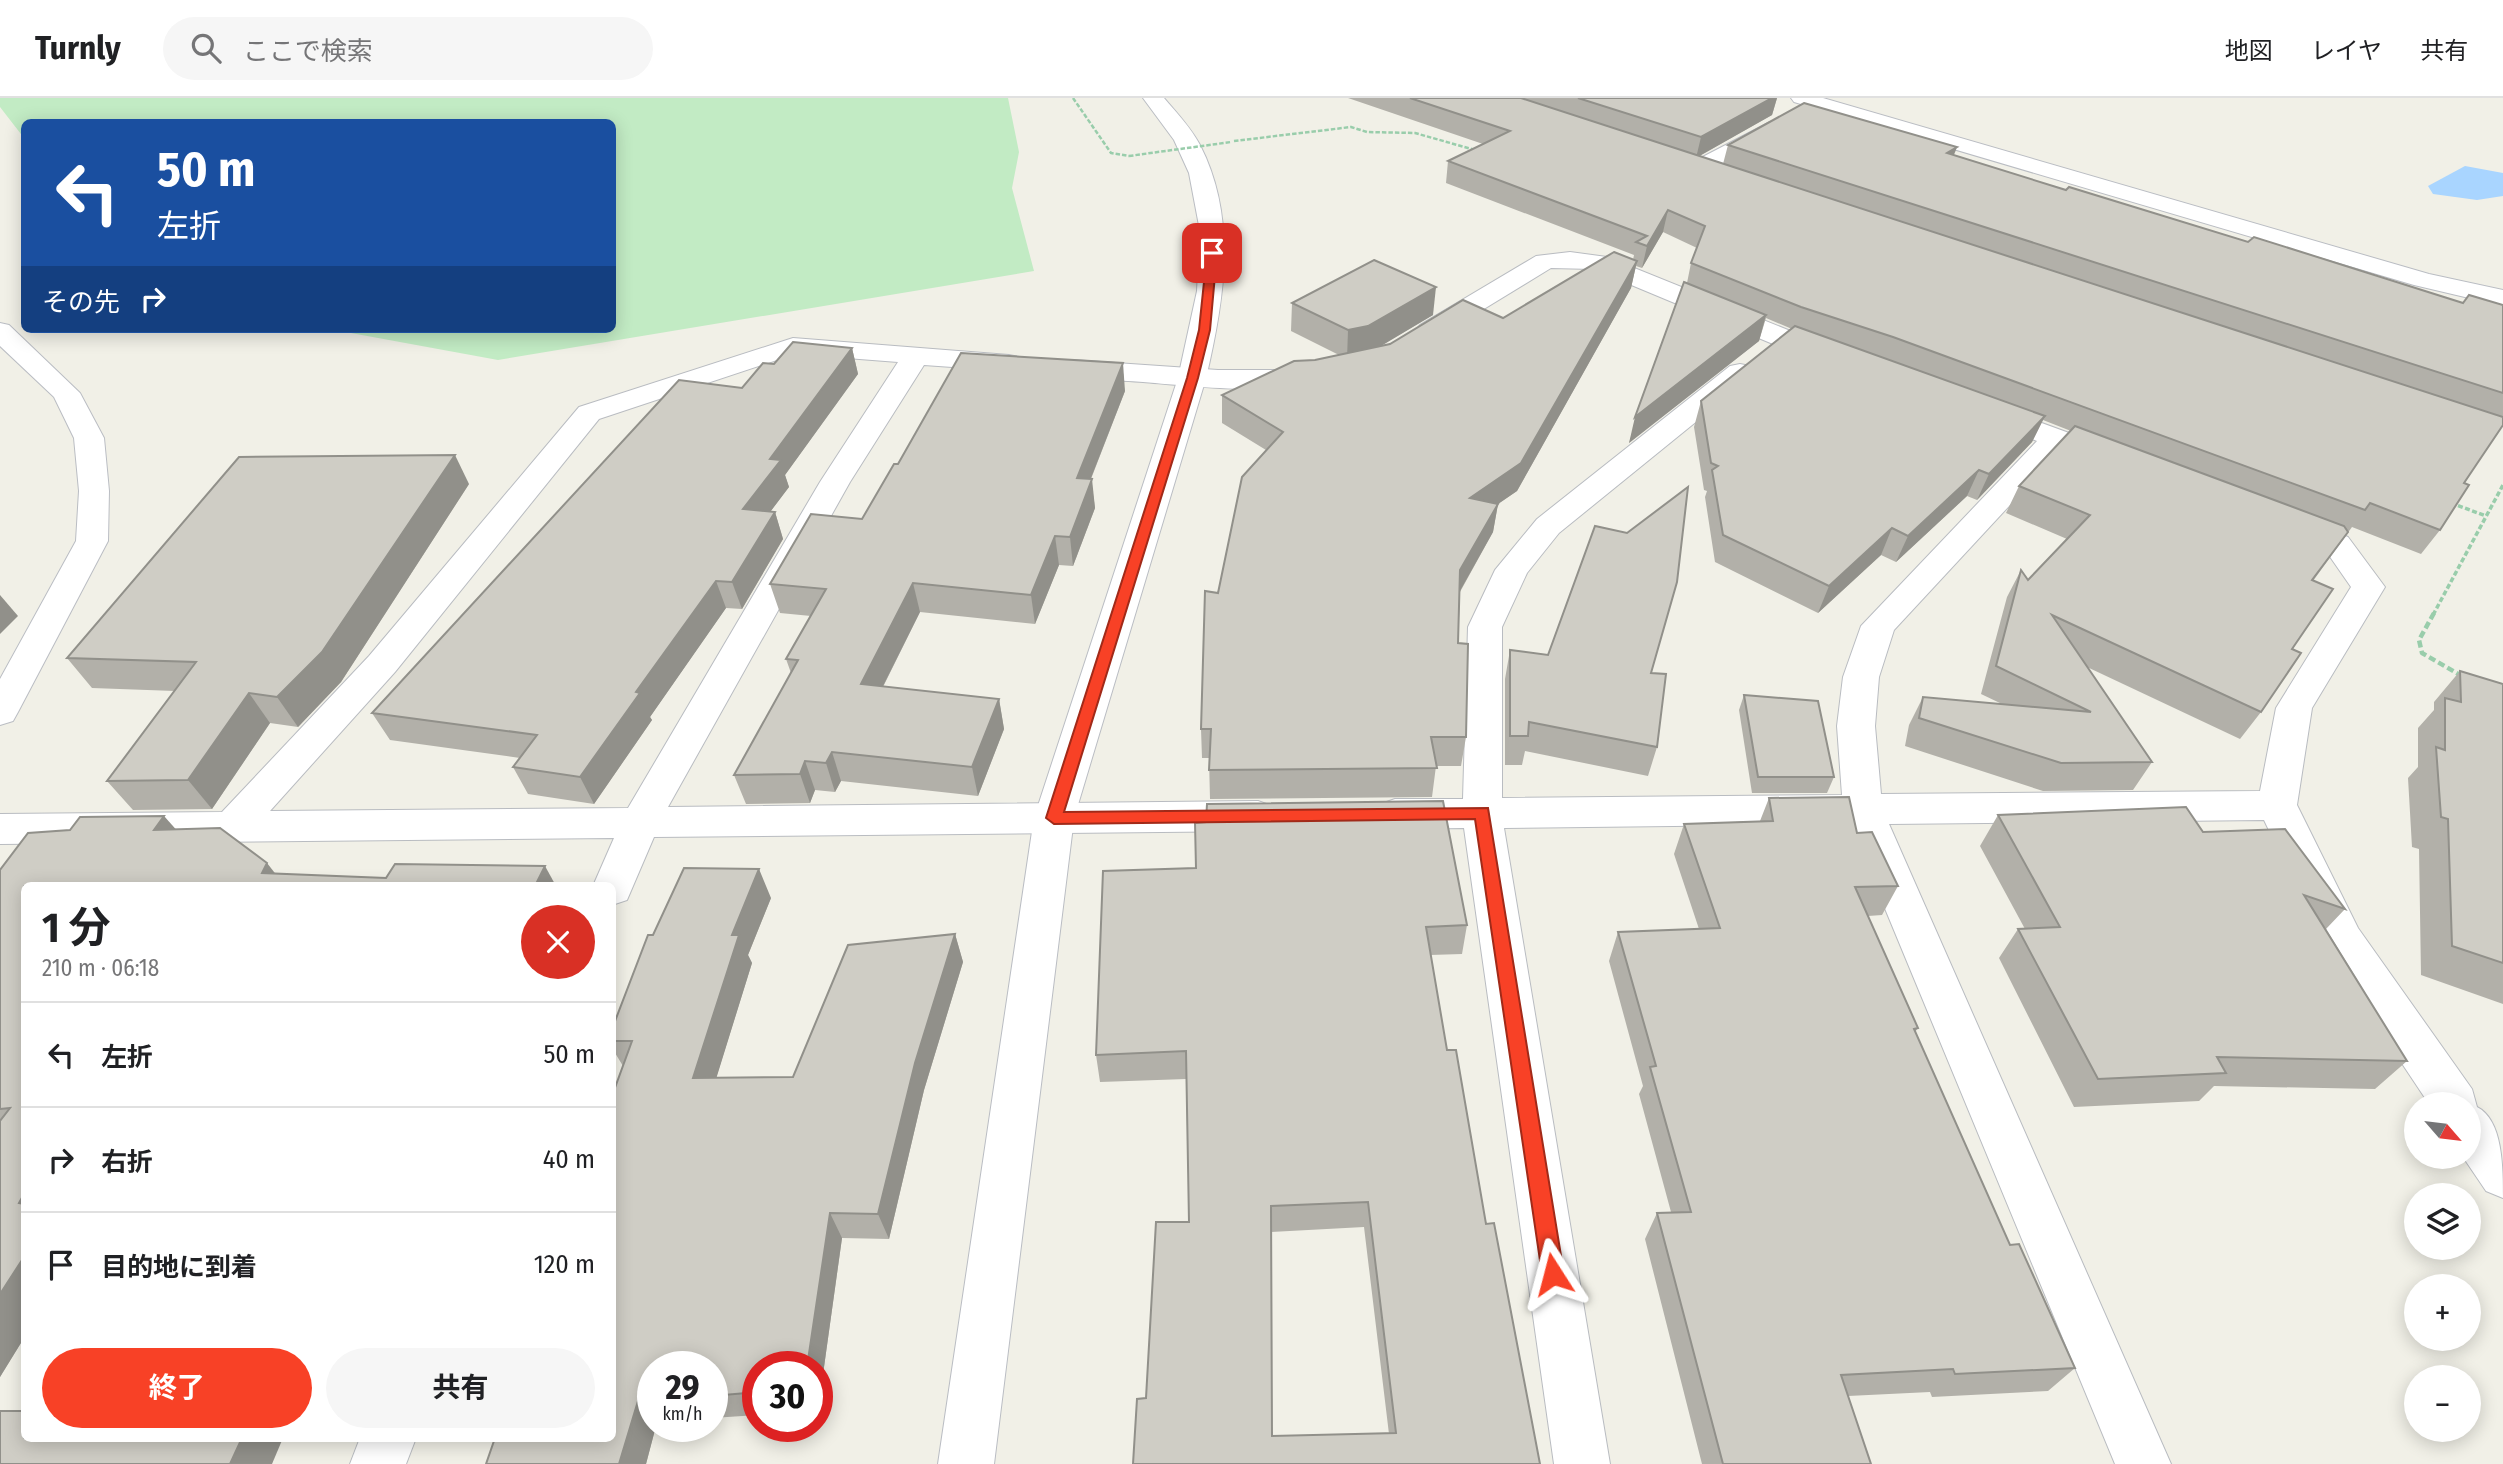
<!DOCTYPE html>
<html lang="ja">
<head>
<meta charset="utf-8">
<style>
	:root { --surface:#fff; --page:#f6f6f6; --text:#202124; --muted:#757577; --line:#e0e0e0; --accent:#f84126 }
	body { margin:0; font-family:"Fira Sans Condensed","Noto Sans JP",sans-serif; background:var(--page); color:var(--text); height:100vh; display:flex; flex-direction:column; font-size:26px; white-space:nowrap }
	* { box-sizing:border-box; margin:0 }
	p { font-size:23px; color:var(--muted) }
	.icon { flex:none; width:38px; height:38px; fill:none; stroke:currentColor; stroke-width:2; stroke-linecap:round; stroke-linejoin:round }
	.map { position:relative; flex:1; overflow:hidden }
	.sheet { position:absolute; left:21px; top:784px; width:595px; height:560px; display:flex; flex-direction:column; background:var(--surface); border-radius:10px; box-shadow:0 4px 18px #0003 }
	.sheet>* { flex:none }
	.guide { position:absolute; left:21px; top:21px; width:595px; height:214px; border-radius:10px; box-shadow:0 4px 18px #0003; background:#1a4fa0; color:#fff; overflow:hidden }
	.needle { width:46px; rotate:118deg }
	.buttons { position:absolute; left:2404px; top:994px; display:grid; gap:14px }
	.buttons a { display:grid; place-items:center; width:77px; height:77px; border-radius:50%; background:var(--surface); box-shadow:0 4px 18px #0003; font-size:35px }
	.speed { position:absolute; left:637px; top:1253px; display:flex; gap:14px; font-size:35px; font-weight:700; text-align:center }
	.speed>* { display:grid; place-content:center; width:91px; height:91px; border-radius:50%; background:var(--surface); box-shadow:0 4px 18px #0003; line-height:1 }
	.speed small { font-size:18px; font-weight:400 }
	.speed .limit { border:10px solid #d22; background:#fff; color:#111 }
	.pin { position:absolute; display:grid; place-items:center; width:60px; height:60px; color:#fff; margin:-30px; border-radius:14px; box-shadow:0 4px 10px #0006 }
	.me { position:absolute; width:77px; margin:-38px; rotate:351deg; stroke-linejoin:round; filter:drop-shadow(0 0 5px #0008) }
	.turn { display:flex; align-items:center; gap:24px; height:147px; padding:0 21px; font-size:32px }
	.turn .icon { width:91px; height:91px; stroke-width:2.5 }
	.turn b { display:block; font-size:49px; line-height:60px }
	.then { display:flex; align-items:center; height:66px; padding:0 21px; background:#0003; gap:14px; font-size:26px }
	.round { display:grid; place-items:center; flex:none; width:74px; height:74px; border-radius:37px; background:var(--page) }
	.overview { display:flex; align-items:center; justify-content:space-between; height:119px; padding:0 21px }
	h1 { font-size:42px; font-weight:700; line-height:52px }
	.cta { display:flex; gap:14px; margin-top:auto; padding:14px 21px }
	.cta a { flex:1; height:80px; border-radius:42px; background:var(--accent); color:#fff; font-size:28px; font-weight:700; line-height:80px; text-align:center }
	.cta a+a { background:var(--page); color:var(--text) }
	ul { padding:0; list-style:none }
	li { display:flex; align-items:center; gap:21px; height:105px; padding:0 21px; border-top:2px solid var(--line) }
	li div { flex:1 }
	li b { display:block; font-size:26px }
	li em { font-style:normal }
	header { display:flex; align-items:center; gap:42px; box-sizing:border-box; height:98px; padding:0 35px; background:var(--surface); border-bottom:2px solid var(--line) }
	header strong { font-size:33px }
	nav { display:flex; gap:38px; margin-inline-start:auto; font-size:24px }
	.search { width:490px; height:63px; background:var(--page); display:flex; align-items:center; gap:18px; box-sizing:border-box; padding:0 24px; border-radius:38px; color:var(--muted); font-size:26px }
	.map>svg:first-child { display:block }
	.green { fill:#c2ebc4 }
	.water { fill:#a9d5ff }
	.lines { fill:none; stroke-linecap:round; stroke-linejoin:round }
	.street-casing { stroke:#b9bcc1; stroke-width:2 }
	.secondary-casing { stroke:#babdc3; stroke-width:2 }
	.path-far2 { stroke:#99cdab; stroke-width:2.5; stroke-dasharray:4.5 2; stroke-linecap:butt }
	.path-far1 { stroke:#99cdab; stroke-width:3.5; stroke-dasharray:5 2.5; stroke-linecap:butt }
	.path { stroke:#99cdab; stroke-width:4.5; stroke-dasharray:7 3.5; stroke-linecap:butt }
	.street { fill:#fff; fill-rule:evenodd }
	.secondary { fill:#fff; fill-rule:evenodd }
	.path-bridge { stroke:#99cdab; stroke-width:2.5; stroke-dasharray:4.5 2; stroke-linecap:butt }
	.wall { fill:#b2b0a9; fill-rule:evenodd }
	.shaded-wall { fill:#91908a }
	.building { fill:#cfcdc5; stroke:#91908a; stroke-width:2; fill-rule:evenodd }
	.route { fill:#f84126; stroke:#a12a19; stroke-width:2 }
</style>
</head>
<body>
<header>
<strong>Turnly</strong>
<div class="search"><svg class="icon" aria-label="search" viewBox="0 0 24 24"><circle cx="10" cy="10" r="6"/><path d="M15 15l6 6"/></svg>ここで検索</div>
<nav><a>地図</a><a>レイヤ</a><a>共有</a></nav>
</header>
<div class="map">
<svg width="2503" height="1366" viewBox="0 0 2503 1366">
	<rect width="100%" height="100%" fill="#f1f0e7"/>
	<polygon class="green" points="0,0 1008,0 1019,54 1012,90 1034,173 498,262 329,231 612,231 612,24 24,24 24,40 0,9"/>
	<polygon class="water" points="2465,68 2503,75 2503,98 2477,102 2433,96 2428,88"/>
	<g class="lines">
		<defs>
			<g id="street">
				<polygon points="1770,24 1778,25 1781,30 1778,35 1707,75 1691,75 1688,70 1691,65"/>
				<polygon points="1570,154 1607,159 1793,234 1842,251 1846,257 1842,263 1832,265 1822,263 1773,246 1593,171 1551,170 1438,239 1429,241 1420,239 1416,233 1420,227 1536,158"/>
				<path d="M 793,240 L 1009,257 L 1019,259 L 1023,265 L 1019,271 L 1009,273 L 924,267 L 850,384 L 668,709 L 1258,703 L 1272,708 L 1278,718 L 1272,728 L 1258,733 L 654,739 L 627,802 L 612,807 L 612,788 L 593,788 L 614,740 L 0,746 L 0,716 L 222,714 L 369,558 L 579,309 ZM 795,256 L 898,264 L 820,384 L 628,710 L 270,713 L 395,574 L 599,321 Z"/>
				<path d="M 1072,262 L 1218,272 L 1306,272 L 1316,274 L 1320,280 L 1316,286 C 1272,297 1190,288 1143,284 C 1116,282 1088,282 1062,276 L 1058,270 L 1062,264 Z"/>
				<path d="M 1740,266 L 1750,268 L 1754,274 L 1750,280 L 1559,435 L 1527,475 L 1502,529 L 1502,700 L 1842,697 L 1837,628 L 1843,579 L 1861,528 L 2037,343 L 1980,321 L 1976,315 L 1980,309 L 1990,306 L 2121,354 L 2125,360 L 2121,366 L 2110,369 L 2061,352 L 1894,532 L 1879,579 L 1875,628 L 1881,696 L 2260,693 L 2276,610 L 2351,489 L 2326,453 L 2280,435 L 2275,428 L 2280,421 L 2291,418 L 2302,421 L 2348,439 L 2385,489 L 2312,610 L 2297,707 L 2358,830 L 2472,991 L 2477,1009 C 2503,1022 2503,1070 2503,1100 L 2486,1093 L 2463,1059 L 2469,1059 L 2469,1006 L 2429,1006 L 2327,853 L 2264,722 L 1889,726 L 2171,1366 L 2115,1366 L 1850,726 L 1504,730 L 1610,1366 L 1554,1366 L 1464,730 L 1395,731 L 1381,726 L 1375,716 L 1381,706 L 1395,701 L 1463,701 L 1468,529 L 1495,472 L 1537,421 L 1730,268 Z"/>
				<polygon points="360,1340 416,1340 406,1366 350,1366"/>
			</g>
			<g id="secondary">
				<path d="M 1143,0 L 1164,0 C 1177,15 1191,30 1200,47 C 1238,121 1224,203 1206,280 L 1074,720 L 994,1366 L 938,1366 L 1034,720 L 1178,280 L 1197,193 L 1200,133 L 1189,75 L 1174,42 Z"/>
				<polygon points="1791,0 1823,0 2429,176 2503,192 2503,208 2414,187 1794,4"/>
				<polygon points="0,225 9,227 80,295 104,340 109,393 108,443 18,614 13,623 0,627 0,581 76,443 79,393 74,340 54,299 0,248"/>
			</g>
		</defs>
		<use href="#street" class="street-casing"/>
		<use href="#secondary" class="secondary-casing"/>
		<g class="path-far2">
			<polyline points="1073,0 1111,55 1129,58"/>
			<polyline points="1234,43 1351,29 1367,34 1415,35 1475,52"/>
		</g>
		<g class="path-far1">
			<polyline points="2451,405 2486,418"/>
			<polyline points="2433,517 2503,387"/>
		</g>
		<polyline class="path" points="2434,515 2419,542 2422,555 2460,577"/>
		<use href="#street" class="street"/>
		<use href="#secondary" class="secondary"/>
		<polyline class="path-bridge" points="1129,58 1231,44"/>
	</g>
	<g class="wall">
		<polygon points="1348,0 1777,0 1772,17 1699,58 1723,66 1728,47 1954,57 2066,92 2463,205 2503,207 2503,327 2464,385 2440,432 2421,456 2352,429 2347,436 2313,483 2292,551 2261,614 2240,641 2087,569 2152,664 2133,692 2043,693 1905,648 1909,627 1923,599 2002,606 1981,596 2007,499 2021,472 2028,482 2067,441 2006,415 2019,388 2071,333 2043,322 2032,344 1977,402 1967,398 1896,464 1881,457 1818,515 1715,464 1705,399 1707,393 1704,392 1694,329 1701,303 1792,231 1766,220 1759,243 1629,345 1687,185 1691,165 1697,150 1663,134 1642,170 1636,168 1631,190 1517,393 1498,406 1493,434 1460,494 1458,545 1466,639 1461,668 1436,668 1432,699 1210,701 1209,660 1202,660 1201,631 1218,495 1266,352 1222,325 1222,297 1315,262 1339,257 1291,233 1292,205 1433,217 1380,248 1503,220 1633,162 1634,157 1446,85 1448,63 1483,46"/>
		<polygon points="852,250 858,276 785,377 789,389 770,414 775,414 783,441 742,511 726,510 650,619 652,622 594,706 528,696 513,669 520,660 390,642 372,615 742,290 774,266"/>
		<polygon points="1125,293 1091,381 1095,410 1073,468 1059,467 1035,526 920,514 883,589 999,601 1004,631 978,698 841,683 835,694 815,692 810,705 746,706 734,677 791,575 786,561 811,518 780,515 770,486 862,421 898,366"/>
		<polygon points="469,386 341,584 298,629 270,625 212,711 133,712 107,683 175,593 92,590 67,560"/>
		<polygon points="1510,552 1651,575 1657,649 1648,678 1525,653 1522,667 1505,667 1505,581"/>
		<polygon points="2460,573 2503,586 2503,906 2421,877 2419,751 2412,749 2408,680 2418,669 2418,630 2434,612 2434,604"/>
		<polygon points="1744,597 1834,679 1827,695 1752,695 1739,612"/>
		<polygon points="1769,700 1857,735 1898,788 1882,817 1868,818 1918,930 1915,934 2010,1147 2075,1270 2048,1293 1932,1299 1930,1294 1848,1298 1871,1366 1702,1366 1645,1141 1657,1115 1671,1114 1639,996 1643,988 1609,863 1618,834 1699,831 1674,756 1684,726 1760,723"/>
		<polygon points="1998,717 2203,734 2345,811 2326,831 2407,963 2375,991 2214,988 2199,1003 2074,1009 1999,860 2018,831 2025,831 1980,748"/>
		<path d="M 1206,724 L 1467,827 L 1462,856 L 1430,857 L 1447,952 L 1537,1349 L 1133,1366 L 1146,1300 L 1189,1124 L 1186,981 L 1100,984 L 1096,957 L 1196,770 ZM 1364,1129 L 1389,1336 L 1272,1338 L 1271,1134 Z"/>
		<polygon points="175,731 276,776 535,788 24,788 24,1240 0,1279 0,772"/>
		<polygon points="771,800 748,857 752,865 716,980 793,979 955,836 963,864 924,992 889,1141 842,1140 818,1312 817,1269 758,1269 758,1317 712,1320 712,1269 653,1269 653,1328 656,1328 646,1366 486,1366 623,968 612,950 612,931 653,837"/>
	</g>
	<g class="shaded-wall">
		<polygon points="1772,0 1777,0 1772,17 1696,60 1701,39"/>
		<polygon points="1957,49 1949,70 1947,55"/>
		<polygon points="1668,112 1663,134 1642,170 1647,148"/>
		<polygon points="1637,163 1631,190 1517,393 1498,406 1493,434 1456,500 1470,400"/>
		<polygon points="1436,189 1433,217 1366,257 1347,261 1348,232"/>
		<polygon points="1766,217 1759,243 1629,345 1635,319"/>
		<polygon points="852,250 858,276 785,377 789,389 752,438 743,411 770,361"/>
		<polygon points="1123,265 1125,293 1080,408 1077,380"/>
		<polygon points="2045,318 2032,344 1977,402 1989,376"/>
		<polygon points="455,357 469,386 341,584 298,629 277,599"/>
		<polygon points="1979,372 1967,398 1896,464 1908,438"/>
		<polygon points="1092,381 1095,410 1073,468 1070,439"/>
		<polygon points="775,414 783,441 742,511 732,484"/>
		<polygon points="1892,430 1881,457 1818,515 1829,488"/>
		<polygon points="1055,438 1059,467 1035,526 1031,497"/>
		<polygon points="716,483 726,510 650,619 652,622 594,706 580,679 636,594"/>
		<polygon points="913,485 920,514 869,616 861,586"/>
		<polygon points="0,497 18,518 0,536"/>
		<polygon points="249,595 270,625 212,711 188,682"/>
		<polygon points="999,601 1004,631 978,698 972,669"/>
		<polygon points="832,654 841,683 835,694 826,665"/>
		<polygon points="805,663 815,692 810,705 800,676"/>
		<polygon points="164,718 189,746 154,732"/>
		<polygon points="267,765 285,788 262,775"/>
		<polygon points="545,768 556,788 535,788"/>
		<polygon points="759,771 771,800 748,857 752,865 708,1007 693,980 732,837"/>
		<polygon points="955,836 963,864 924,992 889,1141 878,1116 915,965"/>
		<polygon points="24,1096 24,1109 19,1105"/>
		<polygon points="830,1115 842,1140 818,1312 817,1269 807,1269"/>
		<polygon points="24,1159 24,1240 0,1279 0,1196"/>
		<polygon points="638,1303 653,1320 653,1328 656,1328 646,1366 619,1366"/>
		<polygon points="242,1340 283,1340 272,1366 230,1366"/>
	</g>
	<g class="building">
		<polygon points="1410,0 1521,0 2503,319 2503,327 2464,385 2469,387 2440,432 2370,405 2365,412 1893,239 1801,209 1691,165 1705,128 1668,112 1647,148 1636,144 1647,138 1448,63 1510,33"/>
		<polygon points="1578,0 1772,0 1701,39"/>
		<polygon points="1804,5 1957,49 1947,55 2066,92 2069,89 2248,144 2254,139 2463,205 2469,197 2503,207 2503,295 1728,47"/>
		<polygon points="1614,154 1637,163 1521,365 1470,400 1498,406 1460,472 1458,545 1468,546 1466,639 1431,639 1437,670 1209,672 1211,631 1201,631 1205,493 1218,495 1242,379 1283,334 1222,297 1294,263 1315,262 1390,246 1463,202 1503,220"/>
		<polygon points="1374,162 1436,189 1368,228 1348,232 1292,205"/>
		<polygon points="1684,184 1766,217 1635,319"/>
		<polygon points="1795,228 2045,318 1989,376 1979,372 1908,438 1892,430 1829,488 1723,437 1712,372 1718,368 1711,365 1701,303"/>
		<polygon points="793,244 852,250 770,361 781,362 743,411 775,414 732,484 716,483 636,594 640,595 580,679 513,669 537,637 372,615 679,282 742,290 763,265 774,266"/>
		<polygon points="961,255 1123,265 1077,380 1092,381 1070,439 1055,438 1031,497 913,485 861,586 999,601 972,669 832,654 826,665 805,663 800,676 734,677 798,562 786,561 826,491 770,486 811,416 862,421 894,366 898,366"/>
		<polygon points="2075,328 2344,428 2348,434 2312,482 2333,491 2292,551 2301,555 2261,614 2052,517 2152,664 2061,665 1919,620 1923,599 2091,614 1996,568 2021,472 2028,482 2090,417 2019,388"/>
		<polygon points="455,357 322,554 277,599 249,595 188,682 107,683 196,564 67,560 239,359"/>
		<polygon points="1688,389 1677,484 1651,575 1666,576 1657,649 1529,624 1528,638 1510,638 1510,552 1548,557 1595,428 1627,435"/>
		<polygon points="2460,573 2503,586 2503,865 2452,848 2448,721 2441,719 2436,649 2445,652 2445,600 2461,604"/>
		<polygon points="1744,597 1818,603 1834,679 1758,679"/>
		<polygon points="1849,699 1857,735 1872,734 1898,788 1855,789 1918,930 1914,931 2010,1147 2019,1146 2075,1270 1955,1276 1953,1271 1841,1277 1871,1366 1723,1366 1657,1115 1691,1114 1650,969 1656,968 1618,834 1720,830 1684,726 1773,723 1769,700"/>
		<path d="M 1443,703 L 1467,827 L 1426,829 L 1447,952 L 1456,952 L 1486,1126 L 1494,1125 L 1540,1366 L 1133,1366 L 1137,1301 L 1146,1300 L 1156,1124 L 1189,1124 L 1186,953 L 1096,957 L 1103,773 L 1196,770 L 1195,725 L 1206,724 L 1207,706 ZM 1368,1104 L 1396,1335 L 1272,1338 L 1271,1108 Z"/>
		<polygon points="2186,709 2203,734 2285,731 2345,811 2304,797 2407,963 2217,959 2226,975 2098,981 2018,831 2060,829 1998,717"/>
		<polygon points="164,718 154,732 220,730 267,765 262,775 386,780 395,766 545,768 535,788 24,788 24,1096 19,1105 24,1106 24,1159 0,1196 0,1023 10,1010 0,1011 0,772 28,735 70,732 80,719"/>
		<polygon points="684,770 759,771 732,837 739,837 693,980 793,979 848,847 955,836 915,965 878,1116 830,1115 807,1269 758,1269 758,1294 712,1298 712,1269 653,1269 653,1302 638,1303 619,1366 486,1366 495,1340 612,1340 612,998 632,943 612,943 612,931 648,837 653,837"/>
		<polygon points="0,1313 24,1313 24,1340 242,1340 230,1366 0,1366"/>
	</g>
	<polygon class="route" points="1212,152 1217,155 1210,232 1198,280 1064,714 1488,710 1564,1176 1560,1183 1553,1186 1545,1183 1542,1176 1475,721 1054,726 1046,720 1187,280 1199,232 1207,155"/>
</svg>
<div class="buttons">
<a><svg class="needle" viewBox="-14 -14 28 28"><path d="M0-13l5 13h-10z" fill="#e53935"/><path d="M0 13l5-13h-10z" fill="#757577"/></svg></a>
<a><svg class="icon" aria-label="layers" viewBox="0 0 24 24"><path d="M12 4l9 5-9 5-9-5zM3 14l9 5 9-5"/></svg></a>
<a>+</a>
<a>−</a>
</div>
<div class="speed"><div>29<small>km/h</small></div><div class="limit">30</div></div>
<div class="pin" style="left:1212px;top:155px;background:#d93025"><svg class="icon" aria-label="arrive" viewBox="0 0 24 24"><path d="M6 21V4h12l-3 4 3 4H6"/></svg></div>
<svg class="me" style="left:1553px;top:1176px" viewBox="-20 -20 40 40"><path d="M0-17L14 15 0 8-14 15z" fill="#f84126" stroke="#fff" stroke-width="4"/></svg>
<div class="guide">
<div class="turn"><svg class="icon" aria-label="left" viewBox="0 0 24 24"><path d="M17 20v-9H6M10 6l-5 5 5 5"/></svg><div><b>50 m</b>左折</div></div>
<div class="then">その先<svg class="icon" aria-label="right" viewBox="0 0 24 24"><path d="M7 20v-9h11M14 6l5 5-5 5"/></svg></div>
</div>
<section class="sheet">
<div class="overview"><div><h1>1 分</h1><p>210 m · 06:18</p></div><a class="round" style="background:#d93025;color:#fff"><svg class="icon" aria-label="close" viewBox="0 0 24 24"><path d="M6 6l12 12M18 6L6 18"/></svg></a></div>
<ul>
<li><svg class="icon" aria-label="left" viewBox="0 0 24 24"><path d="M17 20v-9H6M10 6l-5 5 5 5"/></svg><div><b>左折</b></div><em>50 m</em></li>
<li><svg class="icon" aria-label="right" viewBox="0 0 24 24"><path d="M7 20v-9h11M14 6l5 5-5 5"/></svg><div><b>右折</b></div><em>40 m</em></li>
<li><svg class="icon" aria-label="arrive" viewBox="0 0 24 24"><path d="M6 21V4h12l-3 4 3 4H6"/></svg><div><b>目的地に到着</b></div><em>120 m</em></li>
</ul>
<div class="cta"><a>終了</a><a>共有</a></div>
</section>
</div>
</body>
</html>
